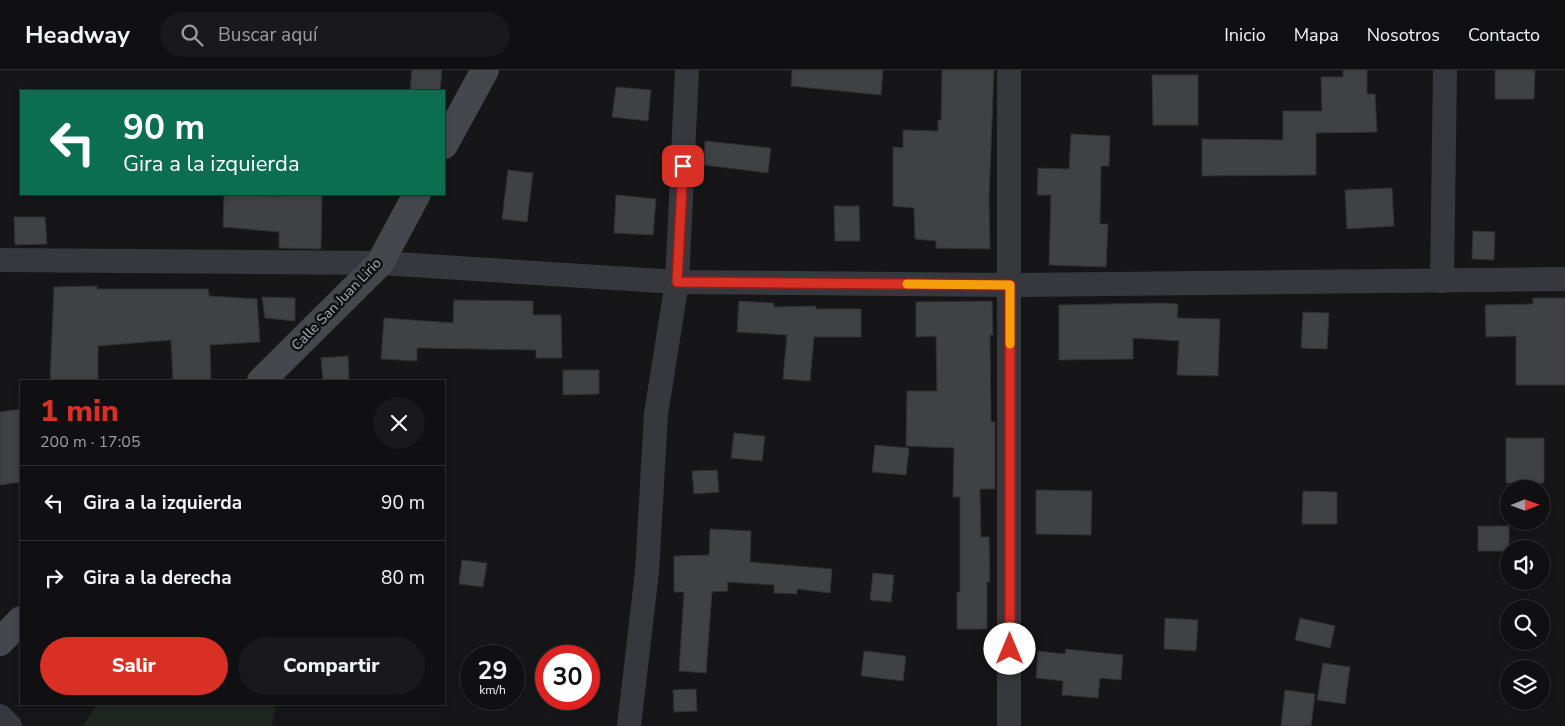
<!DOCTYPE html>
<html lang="es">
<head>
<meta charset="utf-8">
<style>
	:root { --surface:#101012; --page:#19191b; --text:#f1f3f6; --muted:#9c9d9f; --line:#303032; --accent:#d93025 }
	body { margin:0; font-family:"Nunito Sans",sans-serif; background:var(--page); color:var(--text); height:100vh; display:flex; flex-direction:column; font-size:19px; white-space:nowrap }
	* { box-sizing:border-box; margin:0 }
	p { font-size:16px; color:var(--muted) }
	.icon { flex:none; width:28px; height:28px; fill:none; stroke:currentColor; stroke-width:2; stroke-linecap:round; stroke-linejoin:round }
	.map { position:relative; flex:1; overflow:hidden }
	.drawer { position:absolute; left:20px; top:310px; width:425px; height:325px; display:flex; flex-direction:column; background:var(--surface); border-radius:0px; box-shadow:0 2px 8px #0003,0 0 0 1px var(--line) }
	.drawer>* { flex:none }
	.top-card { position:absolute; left:20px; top:20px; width:425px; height:105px; border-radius:0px; box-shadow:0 2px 8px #0003,0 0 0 1px var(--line); background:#0b6e4f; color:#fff; overflow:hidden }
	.needle { width:32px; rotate:89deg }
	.tools { position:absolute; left:1500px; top:410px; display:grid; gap:10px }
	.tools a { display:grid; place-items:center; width:50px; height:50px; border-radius:50%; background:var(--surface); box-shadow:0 2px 8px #0003,0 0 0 1px var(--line); font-size:25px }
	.speed { position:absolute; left:460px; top:575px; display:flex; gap:10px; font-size:25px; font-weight:700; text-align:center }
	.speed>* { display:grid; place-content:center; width:65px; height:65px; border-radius:50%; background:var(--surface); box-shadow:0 2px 8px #0003,0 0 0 1px var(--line); line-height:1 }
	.speed small { font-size:12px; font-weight:400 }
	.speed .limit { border:8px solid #d22; background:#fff; color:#111 }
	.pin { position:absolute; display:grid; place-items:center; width:42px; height:42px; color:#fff; margin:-21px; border-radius:10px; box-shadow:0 2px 8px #0006 }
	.me { position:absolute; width:55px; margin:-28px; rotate:0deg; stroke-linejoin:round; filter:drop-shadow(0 0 4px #0008) }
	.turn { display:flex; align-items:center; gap:18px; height:105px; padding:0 20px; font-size:22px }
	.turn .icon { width:65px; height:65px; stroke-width:2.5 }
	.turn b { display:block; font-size:35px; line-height:42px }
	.round { display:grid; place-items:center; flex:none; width:52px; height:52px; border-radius:26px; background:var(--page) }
	.overview { display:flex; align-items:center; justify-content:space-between; height:85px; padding:0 20px }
	h1 { font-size:30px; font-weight:800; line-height:38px; color:var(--accent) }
	.button { display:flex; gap:10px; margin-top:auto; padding:10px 20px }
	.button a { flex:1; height:58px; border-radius:30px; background:var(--accent); color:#fff; font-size:20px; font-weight:800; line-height:58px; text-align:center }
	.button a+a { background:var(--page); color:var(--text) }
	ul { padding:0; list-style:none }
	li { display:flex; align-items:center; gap:15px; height:75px; padding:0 20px; border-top:1px solid var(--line) }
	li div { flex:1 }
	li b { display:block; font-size:19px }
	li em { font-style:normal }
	header { display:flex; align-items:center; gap:30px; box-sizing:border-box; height:70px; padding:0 25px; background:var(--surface); border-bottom:1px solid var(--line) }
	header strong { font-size:24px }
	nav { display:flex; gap:28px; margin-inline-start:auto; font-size:18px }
	.search { width:350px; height:45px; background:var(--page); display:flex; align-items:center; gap:12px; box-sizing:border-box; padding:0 18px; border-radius:28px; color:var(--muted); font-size:19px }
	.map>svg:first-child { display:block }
	.green { fill:#1e261f }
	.building { fill:#404145; stroke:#303034 }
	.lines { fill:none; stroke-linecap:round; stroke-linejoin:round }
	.street { stroke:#37383d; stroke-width:24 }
	.secondary { stroke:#45474d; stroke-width:28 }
	.route-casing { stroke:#8d1f18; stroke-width:12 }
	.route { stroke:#d93025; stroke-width:9 }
	.slow { stroke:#f59e0b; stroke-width:9 }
	.labels { text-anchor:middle; stroke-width:5; stroke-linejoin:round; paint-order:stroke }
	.street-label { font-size:14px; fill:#a8adb8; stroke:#111113 }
</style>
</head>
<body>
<header>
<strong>Headway</strong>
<div class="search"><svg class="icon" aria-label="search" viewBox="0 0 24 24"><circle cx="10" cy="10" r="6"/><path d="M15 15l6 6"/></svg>Buscar aquí</div>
<nav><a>Inicio</a><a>Mapa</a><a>Nosotros</a><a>Contacto</a></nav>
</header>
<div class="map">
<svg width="1565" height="656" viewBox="0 0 1565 656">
	<rect width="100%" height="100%" fill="#161618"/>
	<polygon class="green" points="97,634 276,634 272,656 83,656"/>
	<g class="building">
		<polygon points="412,0 442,0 440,21 410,21"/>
		<polygon points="792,0 883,0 881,25 791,16"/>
		<polygon points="942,0 994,0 989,129 990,179 936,178 936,171 915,169 914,138 893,136 893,77 903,78 903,60 938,61 938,50 941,50"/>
		<polygon points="1343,0 1367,0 1367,24 1375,24 1377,62 1316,63 1316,105 1202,106 1202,69 1283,70 1283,41 1322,41 1321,7 1343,7"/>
		<polygon points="1495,0 1535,0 1534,29 1495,29"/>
		<polygon points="1152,5 1198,5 1198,55 1153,55"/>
		<polygon points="616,17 651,20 648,51 612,47"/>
		<polygon points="1071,64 1110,66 1109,96 1101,96 1100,154 1108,154 1106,197 1049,195 1051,125 1037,125 1038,98 1069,99"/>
		<polygon points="705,71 771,78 768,103 704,95"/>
		<polygon points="508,100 533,103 527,152 502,149"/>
		<polygon points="1392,118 1394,156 1347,159 1345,120"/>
		<polygon points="281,124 322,124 321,179 279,178 279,162 223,157 224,125 281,126"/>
		<polygon points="616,125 656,129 653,165 614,163"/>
		<polygon points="834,136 859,136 860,171 835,171"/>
		<polygon points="14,147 45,147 47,174 15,175"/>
		<polygon points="1473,161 1495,162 1494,190 1472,189"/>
		<polygon points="97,216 97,219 208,219 209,226 257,229 260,272 210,275 211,311 173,311 171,270 98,276 98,311 50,311 54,217"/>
		<polygon points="262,227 295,228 295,251 265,248"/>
		<polygon points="1533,228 1565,228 1565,315 1516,315 1516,266 1486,267 1485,235 1533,234"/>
		<polygon points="454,230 533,231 533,245 561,245 562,288 536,288 536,280 417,278 417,291 381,289 384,248 453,253"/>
		<polygon points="739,231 774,233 774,237 816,236 816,239 861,239 861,267 814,267 810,311 783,309 787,265 737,262"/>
		<polygon points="992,231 993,265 990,265 991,352 995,352 995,419 980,419 981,467 989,467 990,512 987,512 987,559 957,559 957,522 960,522 960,427 953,427 954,378 906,376 907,321 937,321 936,266 916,267 916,232"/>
		<polygon points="1162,233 1178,234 1177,248 1220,249 1218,306 1177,305 1179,271 1133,268 1133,289 1059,290 1059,235"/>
		<polygon points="1303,242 1329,243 1327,279 1301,278"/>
		<polygon points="348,286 349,311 323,311 321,288"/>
		<polygon points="563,300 599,300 599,324 563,325"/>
		<polygon points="21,339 21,412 0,415 0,342"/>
		<polygon points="734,363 765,366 762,391 731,388"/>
		<rect x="1506" y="368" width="38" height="45"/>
		<polygon points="875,375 909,378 906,405 872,402"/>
		<polygon points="717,400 719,422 694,424 692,401"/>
		<polygon points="1036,420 1092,421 1091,465 1036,464"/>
		<polygon points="1303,421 1337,422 1337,454 1302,454"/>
		<rect x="1478" y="456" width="31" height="25"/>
		<polygon points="710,459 751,461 750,492 832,499 830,523 797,519 797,524 774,523 774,515 727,512 728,521 712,522 706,603 679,601 684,522 674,522 674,486 709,485"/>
		<polygon points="462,490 487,493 483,517 459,514"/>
		<polygon points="873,503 894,505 891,532 870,530"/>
		<polygon points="1165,548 1198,550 1196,581 1164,579"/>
		<polygon points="1300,548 1335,556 1330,578 1295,570"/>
		<polygon points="1066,579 1123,585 1121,610 1100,608 1098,628 1062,625 1063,611 1036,608 1038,581 1065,584"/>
		<polygon points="864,581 906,586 903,611 861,606"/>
		<polygon points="1323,593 1350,597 1345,634 1317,630"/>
		<polygon points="696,619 697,641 674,642 673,620"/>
		<polygon points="1285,620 1315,624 1311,656 1281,656"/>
	</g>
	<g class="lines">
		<g class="street">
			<polyline points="1009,0 1009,656"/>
			<polyline points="0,190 380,193 677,212 1010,215 1565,209"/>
			<polyline points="1442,211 1445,0"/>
			<polyline points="0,646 10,656"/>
			<polyline points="629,656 647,502 656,344 677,212 687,0"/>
		</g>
		<g class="secondary">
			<polyline points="444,75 485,0"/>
			<polyline points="261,311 380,193 417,124"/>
			<polyline points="0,572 21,550"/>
		</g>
	</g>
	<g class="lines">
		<defs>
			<polyline id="route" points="683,96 677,212 1010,215 1010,579"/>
		</defs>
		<use href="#route" class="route-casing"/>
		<use href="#route" class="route"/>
		<polyline class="slow" points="907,214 1010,215 1010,274"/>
	</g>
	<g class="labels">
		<g class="street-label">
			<text transform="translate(336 234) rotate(-46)" y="5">Calle San Juan Lirio</text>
		</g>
	</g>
</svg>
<div class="tools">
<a><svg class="needle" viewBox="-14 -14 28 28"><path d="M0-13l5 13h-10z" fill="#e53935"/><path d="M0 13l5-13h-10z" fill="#9c9d9f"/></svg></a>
<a><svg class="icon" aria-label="sound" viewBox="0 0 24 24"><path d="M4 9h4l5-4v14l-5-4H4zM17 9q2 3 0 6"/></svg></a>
<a><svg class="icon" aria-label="search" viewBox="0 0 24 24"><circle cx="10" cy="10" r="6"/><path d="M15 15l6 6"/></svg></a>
<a><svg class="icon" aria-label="layers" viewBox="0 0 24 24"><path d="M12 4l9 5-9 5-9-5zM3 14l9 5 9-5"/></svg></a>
</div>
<div class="speed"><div>29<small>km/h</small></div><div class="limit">30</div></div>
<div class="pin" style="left:683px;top:96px;background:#d93025"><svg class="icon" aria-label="arrive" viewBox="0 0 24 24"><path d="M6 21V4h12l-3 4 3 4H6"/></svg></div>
<svg class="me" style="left:1010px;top:579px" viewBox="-20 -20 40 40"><circle r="19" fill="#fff"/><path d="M0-13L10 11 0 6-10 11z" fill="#d93025"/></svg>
<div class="top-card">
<div class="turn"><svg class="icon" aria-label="left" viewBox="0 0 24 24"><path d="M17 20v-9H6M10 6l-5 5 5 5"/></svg><div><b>90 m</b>Gira a la izquierda</div></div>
</div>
<section class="drawer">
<div class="overview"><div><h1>1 min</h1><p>200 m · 17:05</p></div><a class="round"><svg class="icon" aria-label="close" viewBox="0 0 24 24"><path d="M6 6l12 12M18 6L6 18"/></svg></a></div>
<ul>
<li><svg class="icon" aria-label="left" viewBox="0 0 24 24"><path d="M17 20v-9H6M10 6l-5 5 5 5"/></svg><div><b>Gira a la izquierda</b></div><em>90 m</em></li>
<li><svg class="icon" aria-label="right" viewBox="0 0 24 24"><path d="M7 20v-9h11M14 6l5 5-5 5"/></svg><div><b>Gira a la derecha</b></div><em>80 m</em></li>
</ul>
<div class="button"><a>Salir</a><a>Compartir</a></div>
</section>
</div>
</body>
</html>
